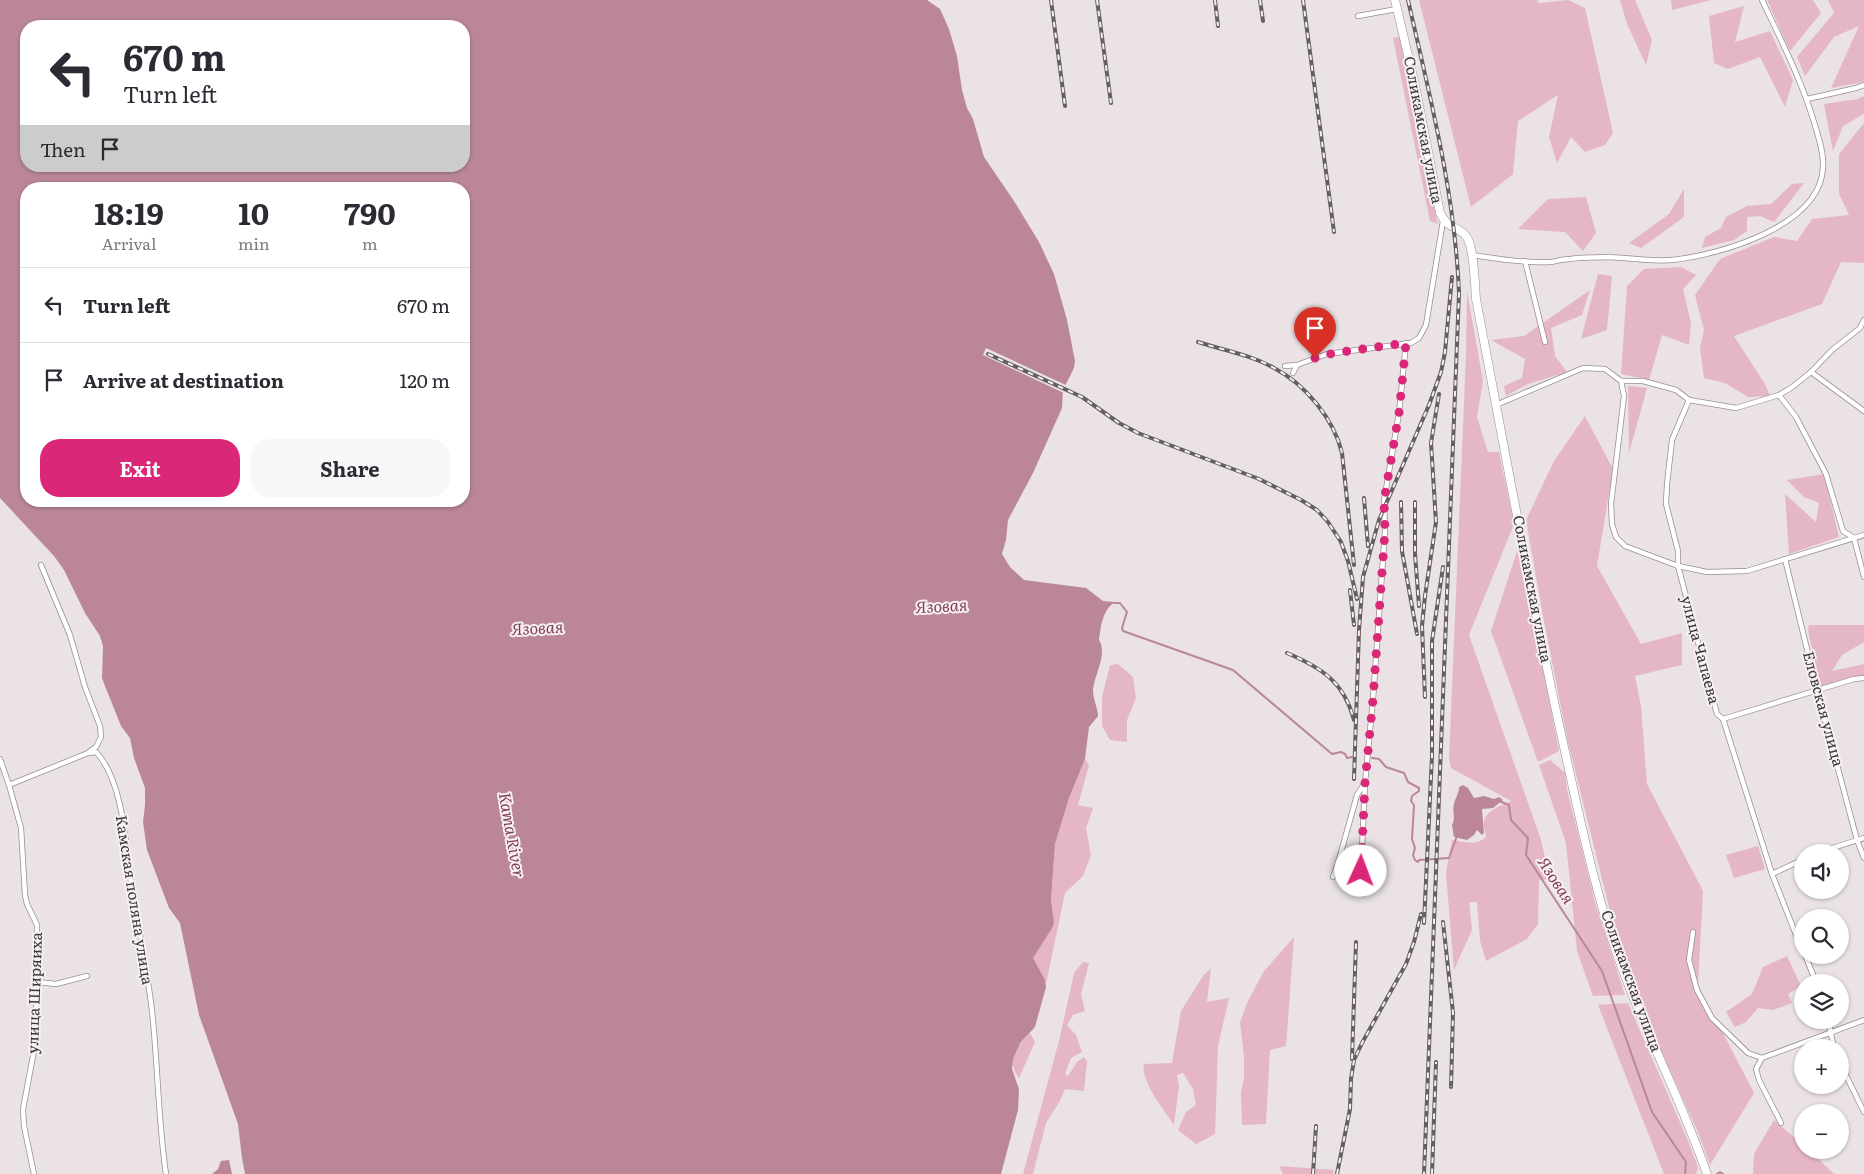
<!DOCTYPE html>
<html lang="en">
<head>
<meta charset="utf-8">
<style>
	:root { --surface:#fff; --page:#f7f7f7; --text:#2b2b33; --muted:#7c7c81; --line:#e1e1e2; --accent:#db2777 }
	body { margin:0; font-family:Literata,serif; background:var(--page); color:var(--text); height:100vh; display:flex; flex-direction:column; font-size:19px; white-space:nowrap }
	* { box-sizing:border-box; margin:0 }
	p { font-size:16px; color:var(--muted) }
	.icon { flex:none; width:28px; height:28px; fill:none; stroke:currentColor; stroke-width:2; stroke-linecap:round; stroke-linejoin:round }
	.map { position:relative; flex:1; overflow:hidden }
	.details { position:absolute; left:20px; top:182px; width:450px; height:325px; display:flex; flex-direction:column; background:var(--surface); border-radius:20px; box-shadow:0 1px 4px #0004 }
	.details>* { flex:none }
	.hud { position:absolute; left:20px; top:20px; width:450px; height:152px; border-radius:20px; box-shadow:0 1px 4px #0004; background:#fff; color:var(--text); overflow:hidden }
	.tools { position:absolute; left:1794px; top:844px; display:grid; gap:10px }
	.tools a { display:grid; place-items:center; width:55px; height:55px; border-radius:50%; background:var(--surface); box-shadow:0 1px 4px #0004; font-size:25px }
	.pin { position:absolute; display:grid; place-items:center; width:42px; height:42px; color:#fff; margin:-51px -21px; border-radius:50% 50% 50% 0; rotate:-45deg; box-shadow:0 0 5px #0007 }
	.pin .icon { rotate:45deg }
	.me { position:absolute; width:55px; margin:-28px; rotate:2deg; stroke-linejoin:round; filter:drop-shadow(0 0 4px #0008) }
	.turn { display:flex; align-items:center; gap:18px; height:105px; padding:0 20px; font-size:22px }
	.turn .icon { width:65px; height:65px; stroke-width:2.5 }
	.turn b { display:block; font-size:35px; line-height:42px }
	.then { display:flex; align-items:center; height:48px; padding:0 20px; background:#0003; gap:10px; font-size:19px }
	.eta { display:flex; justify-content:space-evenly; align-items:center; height:85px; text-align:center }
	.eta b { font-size:30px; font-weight:700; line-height:35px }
	.action { display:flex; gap:10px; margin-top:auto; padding:10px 20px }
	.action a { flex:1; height:58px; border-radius:20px; background:var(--accent); color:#fff; font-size:20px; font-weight:700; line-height:58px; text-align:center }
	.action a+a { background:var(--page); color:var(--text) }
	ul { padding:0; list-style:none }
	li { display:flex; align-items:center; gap:15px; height:75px; padding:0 20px; border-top:1px solid var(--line) }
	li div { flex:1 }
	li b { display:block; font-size:19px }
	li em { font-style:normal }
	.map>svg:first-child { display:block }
	.green { fill:#e5b7c6 }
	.water { fill:#bb8798; fill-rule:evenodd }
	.pier { fill:#eae2e4 }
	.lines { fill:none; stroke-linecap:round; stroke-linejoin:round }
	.stream { stroke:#bb8798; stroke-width:2 }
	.street-casing { stroke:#958f91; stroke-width:6 }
	.primary-casing { stroke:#958f91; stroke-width:9 }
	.street { stroke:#fff; stroke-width:4.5 }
	.primary { stroke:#fff; stroke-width:8 }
	.rail-casing { stroke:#646061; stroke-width:4 }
	.rail { stroke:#f7f0f2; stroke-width:2; stroke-dasharray:5.5; stroke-linecap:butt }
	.route { stroke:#db2777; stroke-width:9; stroke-dasharray:0 16.2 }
	.labels { text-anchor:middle; stroke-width:4; stroke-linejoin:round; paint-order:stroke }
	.street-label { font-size:15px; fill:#383636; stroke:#f7f0f2 }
	.water-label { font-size:16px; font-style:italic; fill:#823e57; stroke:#f7f0f2 }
</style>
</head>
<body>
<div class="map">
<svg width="1864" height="1174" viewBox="0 0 1864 1174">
	<rect width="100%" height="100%" fill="#eae2e4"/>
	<g class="green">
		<polygon points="1419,0 1537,0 1539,3 1568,0 1585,8 1613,133 1605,145 1585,152 1571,137 1557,163 1549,137 1558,95 1518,121 1513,174 1471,207"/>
		<polygon points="1620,0 1635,0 1652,40 1646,65 1627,24"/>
		<polygon points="1671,0 1711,0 1672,10"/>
		<polygon points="1767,0 1813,0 1821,13 1790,51"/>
		<polygon points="1828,0 1864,0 1864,82 1831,88 1859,26 1834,37 1805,76 1797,57 1834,13"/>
		<polygon points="1744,6 1735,42 1770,31 1793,80 1785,107 1760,57 1728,69 1714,63 1709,16"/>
		<polygon points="1400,37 1436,216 1438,224 1430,221 1393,38"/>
		<polygon points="1864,96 1864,114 1843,126 1833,151 1824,104 1858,99"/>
		<polygon points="1864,123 1864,263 1841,262 1822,304 1734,336 1765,384 1770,396 1748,397 1725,383 1704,378 1700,348 1704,330 1695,295 1720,259 1774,237 1797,241 1812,219 1849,215 1839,194 1839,154"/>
		<polygon points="1804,183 1774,222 1760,216 1747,217 1747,231 1734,240 1702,248 1705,237 1721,228 1726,217 1747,206 1771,204 1792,184"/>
		<polygon points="1684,189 1684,217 1641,248 1629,243 1669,214"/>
		<polygon points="1586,197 1596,233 1583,251 1565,232 1518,229 1548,199"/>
		<polygon points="1681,267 1696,275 1683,289 1691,323 1689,345 1662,335 1649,380 1621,374 1627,286 1644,269"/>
		<polygon points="1598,274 1612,276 1607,330 1581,339"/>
		<polygon points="1590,290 1582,315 1551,328 1555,356 1567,372 1528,384 1506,396 1504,386 1522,378 1525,359 1491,340 1524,336"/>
		<path d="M 1467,291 L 1483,381 L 1477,417 L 1488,452 L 1499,452 L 1514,524 L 1469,635 L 1541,840 L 1550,879 L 1539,880 L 1538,924 L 1527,939 L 1486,961 L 1480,941 L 1477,902 L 1469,902 L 1472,930 L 1454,970 L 1446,873 L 1452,840 C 1464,842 1476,846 1486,837 C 1486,833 1484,829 1484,825 C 1483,811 1501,806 1511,801 L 1451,768 L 1449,759 L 1466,355 Z"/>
		<polygon points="1628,386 1647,388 1629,453"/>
		<polygon points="1585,416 1613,469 1597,566 1641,644 1682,633 1682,665 1635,676 1641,706 1647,784 1703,891 1698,985 1754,1093 1710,1165 1697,1130 1636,995 1614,927 1568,742 1543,616 1526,520 1554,461"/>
		<polygon points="1824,474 1839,537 1789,554 1785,494 1816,522 1819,503 1804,497 1787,480"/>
		<polygon points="1519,545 1559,751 1538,762 1491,631"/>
		<polygon points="1809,625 1864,625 1864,642 1842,655 1832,671 1864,664 1864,677 1820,687 1808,630"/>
		<polygon points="1118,664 1133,677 1136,698 1127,720 1127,742 1110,740 1102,726 1102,697 1110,665"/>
		<polygon points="1085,759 1089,765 1078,805 1093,808 1086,828 1091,855 1083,876 1065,893 1046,984 1033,958 1053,915 1051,900 1055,844 1069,798"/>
		<polygon points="1550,760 1565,773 1567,790 1596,906 1625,995 1593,996 1577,951 1566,843 1539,765"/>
		<polygon points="1758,846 1765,869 1734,878 1726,855"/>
		<polygon points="1294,937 1286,1046 1270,1050 1266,1124 1242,1125 1241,1092 1244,1079 1244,1057 1240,1022 1247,1003 1264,971"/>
		<polygon points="1787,956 1801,986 1788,994 1792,1003 1773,1010 1758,1008 1746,1022 1735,1027 1726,1012 1752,994 1763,967"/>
		<polygon points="1083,962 1089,963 1081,994 1085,1011 1073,1015 1067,1025 1076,1035 1082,1052 1071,1058 1065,1074 1068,1076 1077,1062 1084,1057 1087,1062 1084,1091 1065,1089 1060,1101 1046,1123 1033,1174 1023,1174 1060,1037 1074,973"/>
		<path d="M 1211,968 L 1207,1002 L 1229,998 L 1218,1046 L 1215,1134 L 1196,1144 L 1178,1130 L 1186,1112 L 1196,1105 L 1193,1089 L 1183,1073 L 1177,1075 L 1179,1086 L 1174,1125 C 1165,1111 1140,1081 1144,1064 L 1172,1063 L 1181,1011 L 1203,976 Z"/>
		<polygon points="1628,1003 1689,1143 1698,1167 1696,1174 1664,1174 1598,1005"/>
		<path d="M 1030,1033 L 1035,1042 L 1019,1078 C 1005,1058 1015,1048 1030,1033 Z"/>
		<polygon points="1774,1120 1802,1144 1802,1150 1809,1150 1834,1174 1753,1174 1754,1154"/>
		<polygon points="1279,1166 1334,1170 1333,1174 1283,1174"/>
	</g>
	<g class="water">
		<path d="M 0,0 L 927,0 L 940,9 L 949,29 L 957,56 L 962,90 L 967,108 L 973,119 L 984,157 L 1014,201 L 1039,242 L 1054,274 L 1067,320 L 1075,361 L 1074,368 L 1063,390 L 1062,408 L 1033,473 L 1008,520 L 1006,540 L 1002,554 L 1010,567 L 1024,580 L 1086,588 L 1103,601 L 1115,602 C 1102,610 1101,627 1099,640 C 1108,654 1094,675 1093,690 C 1093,700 1098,708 1098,716 L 1089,727 L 1085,759 L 1069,798 L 1055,844 L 1051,900 L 1054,923 L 1052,928 L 1033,958 L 1045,980 L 1046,987 L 1035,1027 L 1020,1043 L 1013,1059 L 1012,1069 L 1019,1089 L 1018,1110 L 1001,1174 L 245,1174 L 242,1158 L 238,1124 L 199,1015 L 180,923 L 169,908 L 147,850 L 143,822 L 145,805 L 145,788 L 134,758 L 130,738 L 121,726 L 105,686 L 102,678 L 103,646 L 100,636 L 85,613 L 64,570 L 54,556 L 0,498 ZM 26,26 L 464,26 L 464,166 L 26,166 ZM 26,189 L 464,189 L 464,501 L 26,501 Z"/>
		<path d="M 1463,785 L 1468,788 L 1474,798 L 1484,796 L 1494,799 L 1499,797 L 1503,800 L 1493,808 L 1482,809 L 1484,833 L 1482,835 L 1477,830 L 1474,835 L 1467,840 L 1454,837 L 1452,825 C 1456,818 1452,812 1454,804 C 1455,798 1459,794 1459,787 Z"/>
		<polygon points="229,1160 232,1174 212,1174 218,1169 221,1161"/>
	</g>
	<polygon class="pier" points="986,348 1068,386 1066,394 983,355"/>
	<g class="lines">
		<g class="stream">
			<polyline points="1114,603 1120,603 1127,612 1122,628 1123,631 1233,670 1332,754 1341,752 1345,754 1347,758 1352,757"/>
			<polyline points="1372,758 1379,759 1386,767 1404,773 1408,782 1419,788 1419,791 1412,796 1411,801 1414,805 1412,839 1415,848 1413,855 1415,860 1418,862 1419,860 1449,858 1457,836"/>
			<polyline points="1499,801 1509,805 1511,820 1528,838 1526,855 1602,971 1652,1112 1686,1162 1685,1174"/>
			<polyline points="1717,1174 1720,1172 1723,1174"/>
		</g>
		<defs>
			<g id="street">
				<polyline points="1358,16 1397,9"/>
				<polyline points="1807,99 1856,88 1864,85"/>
				<path d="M 1472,255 C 1498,259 1525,263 1551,262 C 1557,261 1564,259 1570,259 C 1581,257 1593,258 1604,257 C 1627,257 1650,262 1672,260 C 1720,255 1821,226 1823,167 C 1824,152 1818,136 1814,122 C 1801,79 1781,40 1762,0"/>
				<polyline points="1525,261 1545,342"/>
				<polyline points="1285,366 1297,365"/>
				<polyline points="1811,372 1864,411"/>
				<polyline points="1293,373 1297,365 1327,354 1411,343 1419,338 1426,325 1443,221"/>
				<polyline points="1621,381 1624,396 1611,504 1612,524 1616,537 1625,546 1678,566 1707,572 1747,571 1864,535"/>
				<polyline points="1779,395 1796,417 1826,474 1843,531 1854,538 1864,577"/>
				<polyline points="1689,400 1672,440 1667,484 1666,504 1678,551 1678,566 1717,714 1723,719 1772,874 1802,950"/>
				<polyline points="1496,405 1583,368 1605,369 1621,381 1643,381 1676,390 1689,400 1736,408 1779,395 1791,388 1811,372 1832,350 1860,328 1864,320"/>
				<polyline points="1785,559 1817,690 1857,840 1864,858"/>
				<polyline points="41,565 70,635 85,687 100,726 101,737 96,747 89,752"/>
				<polyline points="1723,719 1854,679 1864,678"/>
				<path d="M 0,759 L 9,785 L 88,753 L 96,752 C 123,780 126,845 131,883 C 138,925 147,968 152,1011 C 158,1065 158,1120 166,1174"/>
				<polyline points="9,785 21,828 25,895 27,904 37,925 36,1040 23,1109 24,1126 34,1174"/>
				<polyline points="1820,852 1864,838"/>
				<polyline points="1772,874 1802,860"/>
				<polyline points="1333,877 1338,863 1357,795 1364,784"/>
				<polyline points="1363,894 1361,871 1365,783 1373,699 1385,531 1384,501 1399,413 1406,343"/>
				<polyline points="1693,932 1689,960 1697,990 1712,1018 1748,1053 1762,1058"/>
				<polyline points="1805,955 1816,982"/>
				<polyline points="37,982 56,984 87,976"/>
				<polyline points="1828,1020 1834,1048"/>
				<polyline points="1762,1058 1864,1020"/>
				<polyline points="1762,1058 1756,1069 1759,1080 1781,1123"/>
				<polyline points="1840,1063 1864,1112"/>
			</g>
			<path id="primary" d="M 1395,0 L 1415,85 L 1440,213 C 1447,228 1457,226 1466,236 C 1474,245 1475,286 1476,299 C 1503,440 1528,581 1558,720 C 1574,791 1588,863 1610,933 C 1636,1016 1679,1092 1707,1174"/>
		</defs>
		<use href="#street" class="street-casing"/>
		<use href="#primary" class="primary-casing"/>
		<use href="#street" class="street"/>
		<use href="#primary" class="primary"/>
		<defs>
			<g id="rail">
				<polyline points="1051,0 1065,106"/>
				<polyline points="1097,0 1111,103"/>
				<polyline points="1215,0 1218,26"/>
				<polyline points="1260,0 1263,21"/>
				<polyline points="1303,0 1334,232"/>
				<path d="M 1408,0 C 1430,97 1455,193 1459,293 L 1424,1174"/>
				<path d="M 1198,342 C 1223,350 1251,355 1274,368 C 1305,384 1334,419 1342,453 L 1354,565"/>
				<polyline points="988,354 1082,397 1119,423 1138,433 1259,479 1301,500 1317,510 1328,522 1341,542 1348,561 1357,599"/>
				<polyline points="1364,498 1368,546"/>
				<polyline points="1401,502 1402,551 1417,634"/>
				<polyline points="1415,502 1415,554 1419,606"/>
				<polyline points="1350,590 1354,625"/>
				<path d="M 1287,653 C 1322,668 1344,682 1354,720"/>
				<polyline points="1425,697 1422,626 1425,596 1436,522 1431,443 1439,394"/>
				<polyline points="1354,779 1359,630 1363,577 1379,520 1429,405 1441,372 1445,352 1452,277"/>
				<polyline points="1443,922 1453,1013 1451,1087"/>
				<polyline points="1424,923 1432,756 1432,641 1443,567"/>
				<polyline points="1352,1059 1356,942"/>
				<polyline points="1313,1174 1316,1126"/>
				<polyline points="1337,1174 1350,1109 1351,1079 1354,1060 1362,1043 1406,964 1414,942 1421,914"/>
				<polyline points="1432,1174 1436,1062"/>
			</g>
		</defs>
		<use href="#rail" class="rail-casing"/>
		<use href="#rail" class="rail"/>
	</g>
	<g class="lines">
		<polyline class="route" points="1315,358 1334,353 1406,343 1399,413 1384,501 1385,531 1373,699 1365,783 1361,871"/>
	</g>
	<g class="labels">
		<g class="street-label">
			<text transform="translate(1423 130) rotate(79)" y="5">Соликамская улица</text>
			<text transform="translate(1532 589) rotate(79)" y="5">Соликамская улица</text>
			<text transform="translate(1700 650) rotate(75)" y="5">улица Чапаева</text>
			<text transform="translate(1823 709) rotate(75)" y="5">Еловская улица</text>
			<text transform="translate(134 900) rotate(81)" y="5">Камская поляна улица</text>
			<text transform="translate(1631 981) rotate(70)" y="5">Соликамская улица</text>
			<text transform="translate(35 993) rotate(-88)" y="5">улица Ширяиха</text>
		</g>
		<g class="water-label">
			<text transform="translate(941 606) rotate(-3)" y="6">Язовая</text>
			<text transform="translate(537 628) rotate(-3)" y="6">Язовая</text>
			<text transform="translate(512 835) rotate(80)" y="6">Kama River</text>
			<text transform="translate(1556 880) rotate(57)" y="6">Язовая</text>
		</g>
	</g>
</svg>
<div class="tools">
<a><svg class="icon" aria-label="sound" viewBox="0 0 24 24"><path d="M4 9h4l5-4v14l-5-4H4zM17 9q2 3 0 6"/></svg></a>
<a><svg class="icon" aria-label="search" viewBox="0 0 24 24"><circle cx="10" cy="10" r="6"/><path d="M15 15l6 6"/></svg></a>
<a><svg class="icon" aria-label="layers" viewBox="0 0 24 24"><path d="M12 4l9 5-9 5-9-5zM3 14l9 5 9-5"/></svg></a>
<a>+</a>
<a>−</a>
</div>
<div class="pin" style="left:1315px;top:358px;background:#d93025"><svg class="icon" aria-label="arrive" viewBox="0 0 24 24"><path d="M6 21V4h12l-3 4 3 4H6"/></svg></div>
<svg class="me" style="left:1361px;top:871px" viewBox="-20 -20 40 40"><circle r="19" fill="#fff"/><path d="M0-13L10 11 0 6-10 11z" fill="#db2777"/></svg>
<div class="hud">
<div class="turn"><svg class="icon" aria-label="left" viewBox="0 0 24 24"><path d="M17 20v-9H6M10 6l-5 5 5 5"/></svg><div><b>670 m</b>Turn left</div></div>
<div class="then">Then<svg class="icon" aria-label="arrive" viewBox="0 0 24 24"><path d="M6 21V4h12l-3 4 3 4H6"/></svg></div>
</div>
<section class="details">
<div class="eta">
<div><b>18:19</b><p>Arrival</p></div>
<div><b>10</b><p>min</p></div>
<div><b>790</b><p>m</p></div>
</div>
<ul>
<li><svg class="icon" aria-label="left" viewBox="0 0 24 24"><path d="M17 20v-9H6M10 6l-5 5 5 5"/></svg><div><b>Turn left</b></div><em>670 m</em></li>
<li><svg class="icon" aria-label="arrive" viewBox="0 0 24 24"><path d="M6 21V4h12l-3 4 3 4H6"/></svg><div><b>Arrive at destination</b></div><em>120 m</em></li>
</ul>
<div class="action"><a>Exit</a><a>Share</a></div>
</section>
</div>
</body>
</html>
